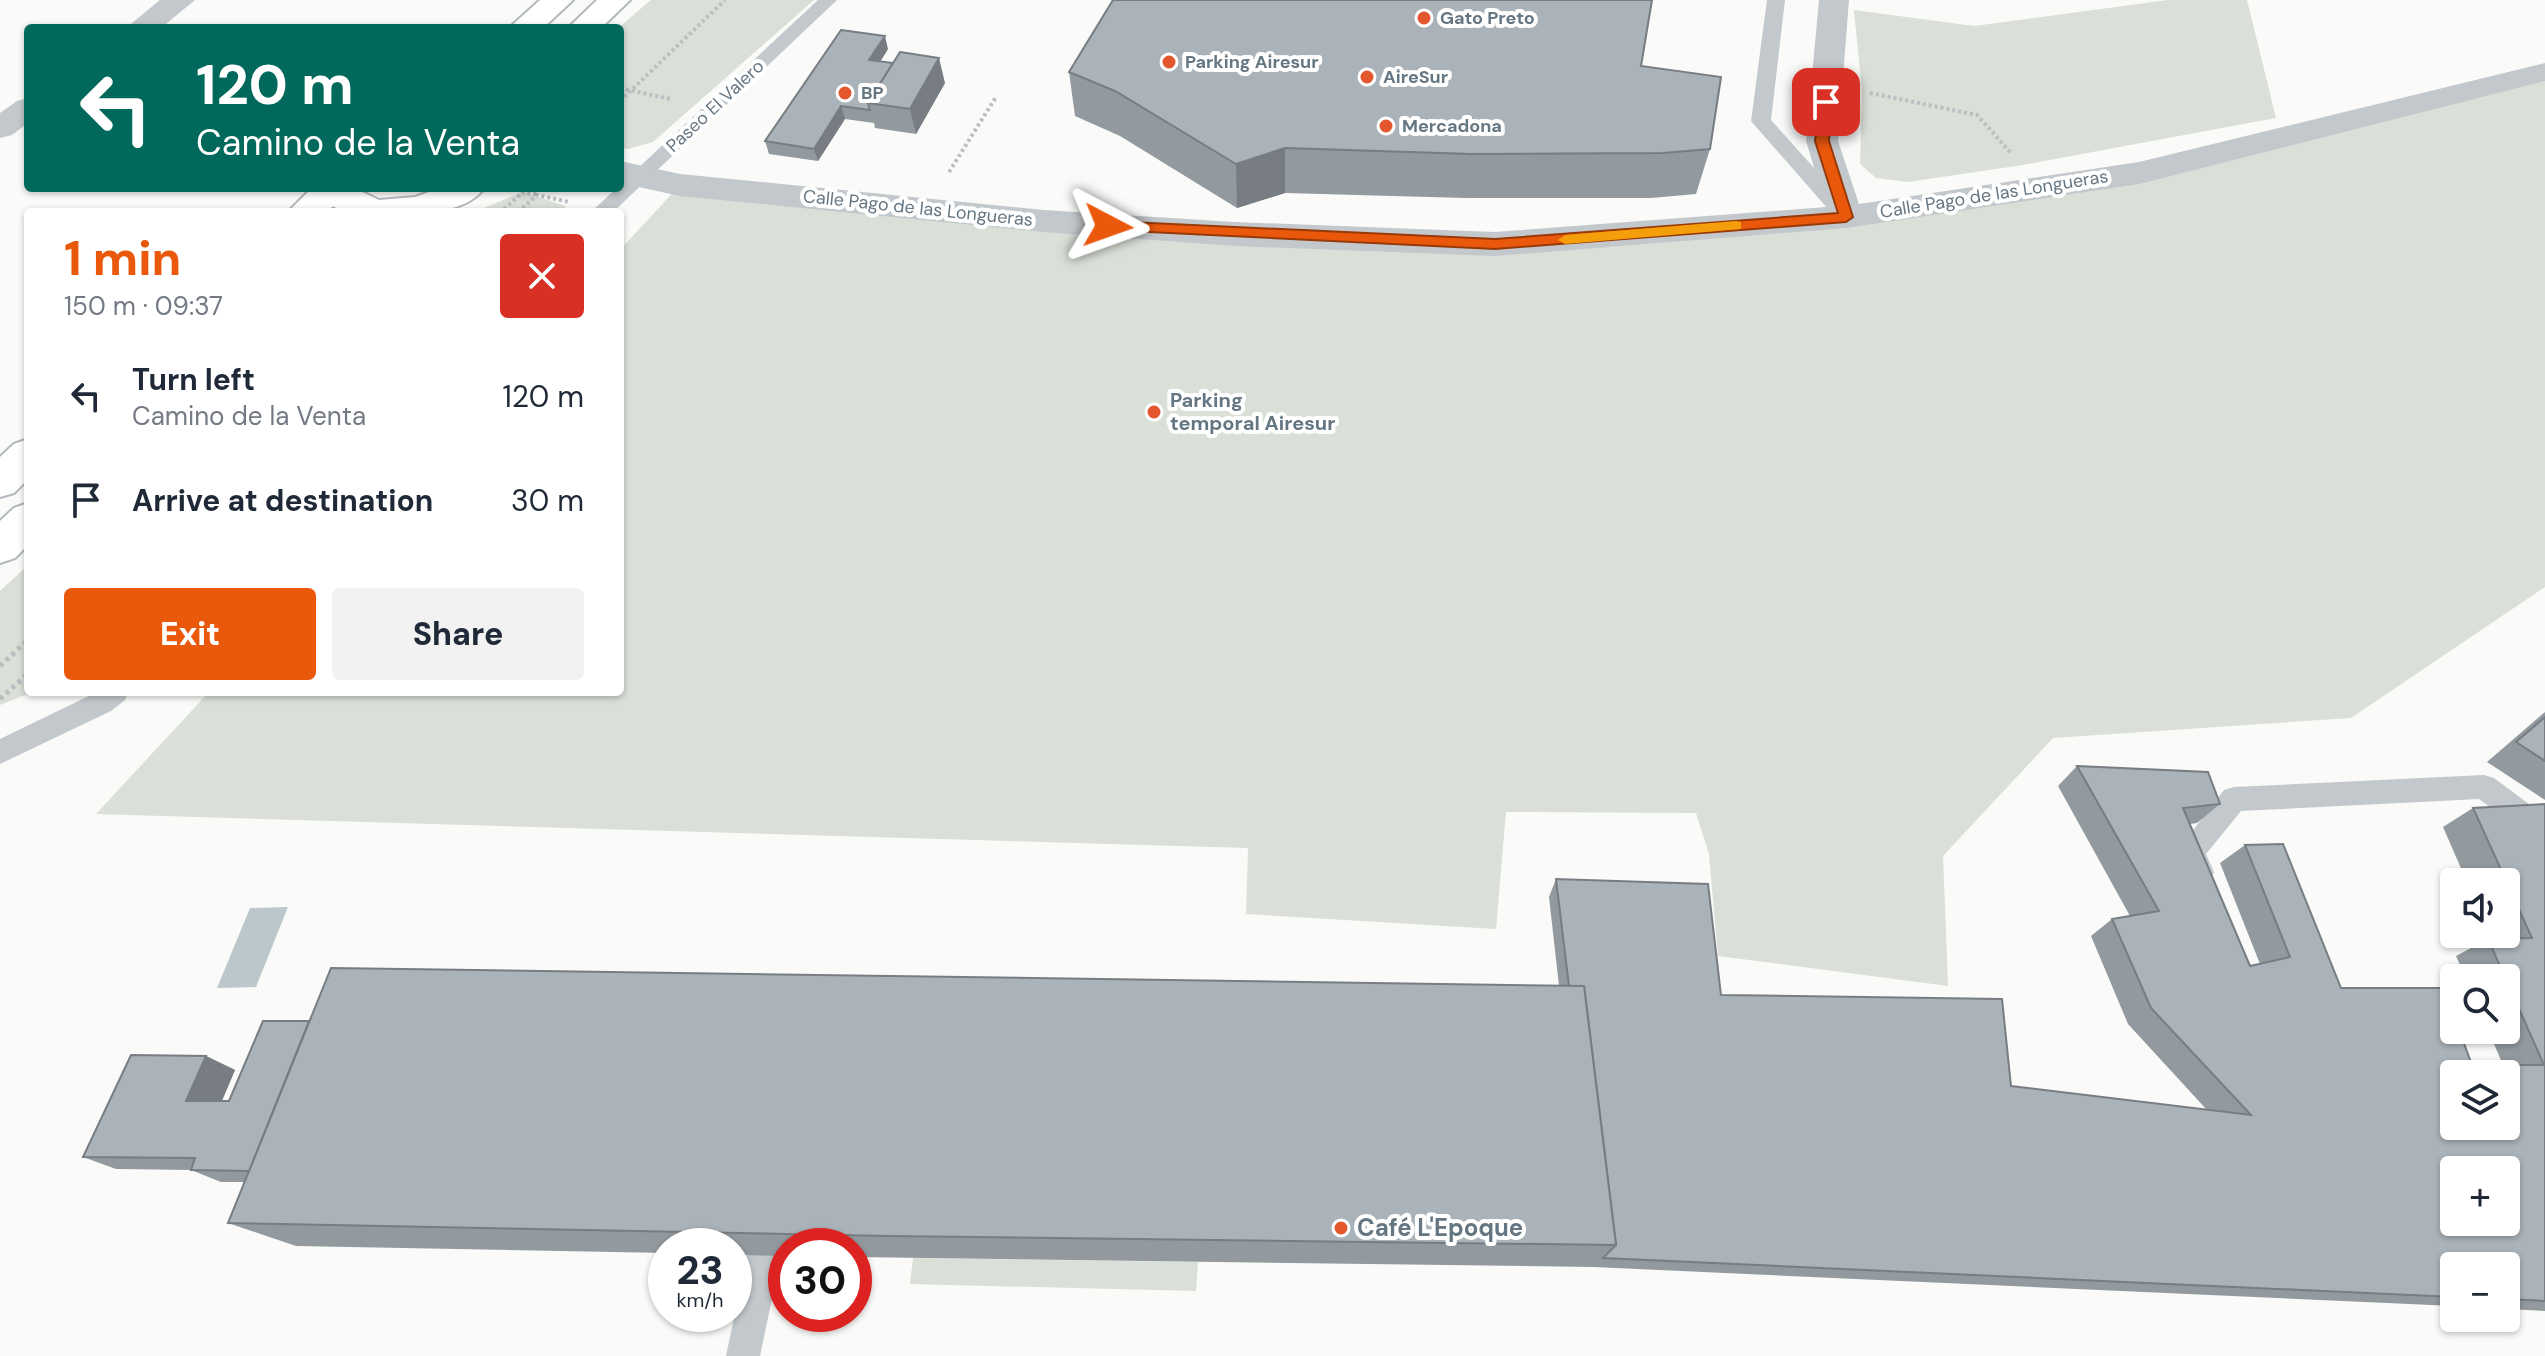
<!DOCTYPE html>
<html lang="en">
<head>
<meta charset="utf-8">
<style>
	:root { --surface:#fff; --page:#f2f2f3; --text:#1f2937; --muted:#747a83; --accent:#ea580c }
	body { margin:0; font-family:"DM Sans",sans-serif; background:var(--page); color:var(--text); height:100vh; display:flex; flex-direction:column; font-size:30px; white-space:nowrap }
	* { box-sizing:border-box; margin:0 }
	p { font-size:26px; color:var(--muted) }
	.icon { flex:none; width:44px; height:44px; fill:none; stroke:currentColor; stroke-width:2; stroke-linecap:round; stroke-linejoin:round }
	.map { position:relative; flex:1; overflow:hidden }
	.panel { position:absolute; left:24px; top:208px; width:600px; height:488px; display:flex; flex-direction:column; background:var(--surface); border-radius:8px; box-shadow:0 2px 6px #0004 }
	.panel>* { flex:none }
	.top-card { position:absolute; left:24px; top:24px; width:600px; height:168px; border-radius:8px; box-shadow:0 2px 6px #0004; background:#00695c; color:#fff; overflow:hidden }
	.tools { position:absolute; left:2440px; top:868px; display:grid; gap:16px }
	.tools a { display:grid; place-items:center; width:80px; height:80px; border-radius:8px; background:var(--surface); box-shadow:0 2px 6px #0004; font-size:40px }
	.speed { position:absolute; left:648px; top:1228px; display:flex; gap:16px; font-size:40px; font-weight:700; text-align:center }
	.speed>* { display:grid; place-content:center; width:104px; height:104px; border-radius:50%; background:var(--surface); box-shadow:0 2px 6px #0004; line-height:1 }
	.speed small { font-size:20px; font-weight:400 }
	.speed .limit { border:12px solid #d22; background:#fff; color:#111 }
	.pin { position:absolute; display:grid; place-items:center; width:68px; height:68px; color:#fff; margin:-34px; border-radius:16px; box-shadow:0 4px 12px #0006 }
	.me { position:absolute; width:88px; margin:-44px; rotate:94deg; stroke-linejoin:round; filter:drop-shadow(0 0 6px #0008) }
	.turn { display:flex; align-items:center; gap:28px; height:168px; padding:0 40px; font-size:36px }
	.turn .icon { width:104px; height:104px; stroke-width:2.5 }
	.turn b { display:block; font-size:56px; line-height:68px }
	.round { display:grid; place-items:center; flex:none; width:84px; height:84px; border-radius:8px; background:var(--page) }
	.summary { display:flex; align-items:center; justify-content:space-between; height:136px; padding:0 40px }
	h1 { font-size:48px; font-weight:800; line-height:60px; color:var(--accent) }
	.primary-button { display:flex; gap:16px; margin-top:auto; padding:16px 40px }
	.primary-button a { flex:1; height:92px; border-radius:8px; background:var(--accent); color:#fff; font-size:32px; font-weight:800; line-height:92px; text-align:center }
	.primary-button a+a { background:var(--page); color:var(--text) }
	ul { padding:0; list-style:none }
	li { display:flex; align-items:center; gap:24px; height:104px; padding:0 40px }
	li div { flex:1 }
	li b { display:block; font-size:30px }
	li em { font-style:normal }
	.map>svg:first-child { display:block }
	.green { fill:#dadfd7 }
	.water { fill:#bbc7cb }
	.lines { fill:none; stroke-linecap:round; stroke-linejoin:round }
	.secondary-casing { stroke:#b3babf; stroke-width:4 }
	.path-far1 { stroke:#bbbfc2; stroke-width:4; stroke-dasharray:3 3; stroke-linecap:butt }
	.path { stroke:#bbbfc2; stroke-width:5; stroke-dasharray:4 4; stroke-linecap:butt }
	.lane { fill:#c3c8cc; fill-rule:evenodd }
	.street { fill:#c3c8cc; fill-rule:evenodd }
	.secondary { fill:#fff; fill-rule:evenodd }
	.wall { fill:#929a9f }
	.shaded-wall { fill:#777d82 }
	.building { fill:#aab3b9; stroke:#777d82; stroke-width:2; fill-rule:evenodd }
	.route { fill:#ea580c; stroke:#983908; stroke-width:2 }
	.slow { fill:#f59e0b }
	.poi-dot { fill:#e4572e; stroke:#fff; stroke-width:3 }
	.labels { text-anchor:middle; stroke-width:8; stroke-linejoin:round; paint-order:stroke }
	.far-poi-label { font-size:18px; font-weight:bold; fill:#657683; stroke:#fff; text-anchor:start }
	.far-street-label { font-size:18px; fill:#657683; stroke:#fff }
	.poi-label { font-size:20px; font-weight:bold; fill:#657683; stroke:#fff; text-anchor:start }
	.near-poi-label { font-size:24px; font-weight:bold; fill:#657683; stroke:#fff; text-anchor:start }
</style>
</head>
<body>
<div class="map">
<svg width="2545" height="1356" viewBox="0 0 2545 1356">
	<rect width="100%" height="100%" fill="#fafaf8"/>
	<g class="green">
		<polygon points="651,0 814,0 653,142 628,149 620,148 620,28 618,28"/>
		<polygon points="2168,0 2247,0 2276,118 2023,165 1908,182 1876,178 1860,164 1862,92 1854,10 1974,26"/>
		<polygon points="2545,72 2545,587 2351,718 2053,738 1943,856 1948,986 1718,956 1709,854 1696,813 1506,812 1496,929 1246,914 1248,848 96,814 209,692 620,692 620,250 680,185 1495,244 2061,183"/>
		<polygon points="523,192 566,206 561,212 474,212"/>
		<polygon points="28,565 28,692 33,692 0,705 0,591"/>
		<polygon points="913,1258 1198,1262 1196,1291 910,1284"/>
	</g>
	<polygon class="water" points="288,907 256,987 217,988 250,908"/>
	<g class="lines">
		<defs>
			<g id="secondary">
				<polygon points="540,0 573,0 543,28 509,28"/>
				<polygon points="597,0 630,0 601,28 568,28"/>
				<path d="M 312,188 L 354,188 L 379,200 L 415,197 L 440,188 L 484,188 C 461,223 380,212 343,212 L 333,206 L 326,212 L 288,212 Z"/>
				<polygon points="28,439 28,479 14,493 0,497 0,457 14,444"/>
				<polygon points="28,503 28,545 15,558 0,563 0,521 14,508"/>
			</g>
		</defs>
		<use href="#secondary" class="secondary-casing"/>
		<g class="path-far1">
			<polyline points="620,88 670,99"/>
			<polyline points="1870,93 1977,115 2012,154"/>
			<polyline points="620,101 725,0"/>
			<polyline points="949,172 996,97"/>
			<polyline points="504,209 523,192 536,194"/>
			<polyline points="518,212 537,195 569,202"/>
		</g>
		<g class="path">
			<polyline points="0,666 28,640"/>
			<polyline points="0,699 28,674"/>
		</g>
		<g class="lane">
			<polygon points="818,0 837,0 613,212 591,212"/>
			<polygon points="1767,0 1785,0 1771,120 1849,207 1852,212 1849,217 1835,217 1751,121"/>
			<polygon points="97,692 129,692 125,700 111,711 0,764 0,739"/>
			<polygon points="2484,775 2494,778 2545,816 2545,845 2535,841 2479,799 2241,811 2206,854 2214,872 2210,881 2200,885 2190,881 2177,851 2224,790 2234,787"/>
			<polygon points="764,1239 776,1244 781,1256 760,1356 726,1356 747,1256 752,1244"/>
		</g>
		<g class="street">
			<polygon points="160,0 195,0 161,28 126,28"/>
			<polygon points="1819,0 1849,0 1838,141 1859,204 2139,162 2545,63 2545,81 2139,184 1846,228 1495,256 1235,246 1044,232 680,196 620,183 620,161 680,174 1044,210 1235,222 1495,232 1826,207 1806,141"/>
			<polygon points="28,98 28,123 12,135 0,138 0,113 17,101"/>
		</g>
		<use href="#secondary" class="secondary"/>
	</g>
	<g class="wall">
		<polygon points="888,49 880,62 945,83 916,134 875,128 874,123 845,119 818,161 769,154 765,141"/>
		<polygon points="1641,66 1710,149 1696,194 1651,198 1466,198 1285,193 1237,208 1120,136 1075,116 1069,72"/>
		<polygon points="2545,712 2545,800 2487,762"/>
		<polygon points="2077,766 2220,804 2197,823 2190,824 2250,966 2260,964 2220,863 2245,845 2341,988 2472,1065 2503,1065 2488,1030 2506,1030 2506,978 2466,978 2456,956 2488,939 2492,939 2490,934 2506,934 2506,882 2467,882 2443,827 2473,808 2545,804 2545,1311 2506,1309 2506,1266 2454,1266 2454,1306 1593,1267 854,1257 854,1246 786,1246 786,1256 734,1255 734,1246 666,1246 666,1253 296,1246 228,1223 244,1182 221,1182 191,1170 116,1169 83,1157 206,1056 235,1070 222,1101 229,1101 309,1021 1559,986 1549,897 1556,879 1721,995 2011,1086 2207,1110 2128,1024 2091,936 2112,919 2130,916 2058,786"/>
	</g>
	<g class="shaded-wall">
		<polygon points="885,36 888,49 873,73 869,60"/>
		<polygon points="939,58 945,83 916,134 910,109"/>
		<polygon points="841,106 845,119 818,161 814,149"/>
		<polygon points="1285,148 1285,193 1237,208 1236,164"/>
		<polygon points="206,1056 235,1070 216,1114 186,1101"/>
	</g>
	<g class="building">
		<polygon points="1113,0 1652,0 1641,66 1721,77 1710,149 1663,153 1472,154 1285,148 1236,164 1115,91 1069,72"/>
		<polygon points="841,30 885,36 869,60 893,63 868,103 870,110 841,106 814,149 765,141"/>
		<polygon points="900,52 939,58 910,109 868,103"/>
		<polygon points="2545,717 2545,761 2516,742"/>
		<path d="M 2077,766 L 2208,772 L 2220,804 L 2183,808 L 2250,966 L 2290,957 L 2245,845 L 2283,844 L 2341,988 L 2444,988 L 2454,1015 L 2454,1030 L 2459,1030 L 2472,1065 L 2544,1065 L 2488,939 L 2532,938 L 2473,808 L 2545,804 L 2545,1301 L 2506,1299 L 2506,1266 L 2454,1266 L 2454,1297 L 1603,1258 L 1616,1245 L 1584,986 L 1569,986 L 1556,879 L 1708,884 L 1721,995 L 2002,999 L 2011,1086 L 2251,1115 L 2151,1008 L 2112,919 L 2159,911 ZM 2454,1074 L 2506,1074 L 2506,1126 L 2454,1126 ZM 2454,1170 L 2506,1170 L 2506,1222 L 2454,1222 Z"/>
		<polygon points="331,968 1584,986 1616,1245 888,1236 228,1223"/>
		<polygon points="263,1021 309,1021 249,1171 191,1170 195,1158 83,1157 131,1055 206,1056 186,1101 229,1101"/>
	</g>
	<polygon class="route" points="1826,98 1832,102 1829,141 1853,217 1846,222 1495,249 1108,230 1101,226 1108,221 1495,239 1838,213 1815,141 1819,102"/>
	<polygon class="slow" points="1736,221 1741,222 1741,229 1565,244 1558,240 1565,235"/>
	<g class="poi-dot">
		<circle cx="1424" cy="18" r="8"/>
		<circle cx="1169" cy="62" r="8"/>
		<circle cx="1367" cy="77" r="8"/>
		<circle cx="845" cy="93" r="8"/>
		<circle cx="1386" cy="126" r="8"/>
		<circle cx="1154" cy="412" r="8"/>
		<circle cx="1341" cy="1228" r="8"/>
	</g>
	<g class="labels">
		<g class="far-poi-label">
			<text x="1440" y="24">Gato Preto</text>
			<text x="1185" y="68">Parking Airesur</text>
			<text x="1383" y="83">AireSur</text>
			<text x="861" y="99">BP</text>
			<text x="1402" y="132">Mercadona</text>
		</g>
		<g class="far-street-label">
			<text transform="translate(715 106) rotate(-43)" y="6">Paseo El Valero</text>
			<text transform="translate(1994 194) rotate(-9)" y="6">Calle Pago de las Longueras</text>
			<text transform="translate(918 208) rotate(6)" y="6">Calle Pago de las Longueras</text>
		</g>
		<g class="poi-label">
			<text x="1170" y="407">Parking<tspan x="1170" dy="23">temporal Airesur</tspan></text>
		</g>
		<g class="near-poi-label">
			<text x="1357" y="1236">Café L'Epoque</text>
		</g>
	</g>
</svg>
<div class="tools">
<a><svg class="icon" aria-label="sound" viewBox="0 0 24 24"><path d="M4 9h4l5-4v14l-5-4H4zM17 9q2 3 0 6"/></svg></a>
<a><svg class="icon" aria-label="search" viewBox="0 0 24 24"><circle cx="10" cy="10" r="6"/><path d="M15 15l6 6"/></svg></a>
<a><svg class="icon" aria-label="layers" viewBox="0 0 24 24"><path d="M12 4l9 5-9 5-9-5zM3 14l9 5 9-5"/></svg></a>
<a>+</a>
<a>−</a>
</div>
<div class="speed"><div>23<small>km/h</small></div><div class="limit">30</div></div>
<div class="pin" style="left:1826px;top:102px;background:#d93025"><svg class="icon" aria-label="arrive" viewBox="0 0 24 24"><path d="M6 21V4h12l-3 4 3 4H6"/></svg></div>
<svg class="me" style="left:1108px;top:226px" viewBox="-20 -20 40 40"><path d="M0-17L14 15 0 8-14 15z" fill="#ea580c" stroke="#fff" stroke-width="4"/></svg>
<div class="top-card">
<div class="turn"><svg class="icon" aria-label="left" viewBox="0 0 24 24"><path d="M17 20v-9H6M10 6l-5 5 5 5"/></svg><div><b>120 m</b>Camino de la Venta</div></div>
</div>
<section class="panel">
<div class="summary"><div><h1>1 min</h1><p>150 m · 09:37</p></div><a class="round" style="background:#d93025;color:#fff"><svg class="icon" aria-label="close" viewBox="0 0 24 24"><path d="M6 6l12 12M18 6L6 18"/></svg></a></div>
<ul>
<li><svg class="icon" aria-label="left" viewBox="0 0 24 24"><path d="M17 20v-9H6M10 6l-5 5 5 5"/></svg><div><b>Turn left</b><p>Camino de la Venta</p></div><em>120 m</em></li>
<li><svg class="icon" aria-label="arrive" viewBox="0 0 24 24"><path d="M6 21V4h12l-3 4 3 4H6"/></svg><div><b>Arrive at destination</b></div><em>30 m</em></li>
</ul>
<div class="primary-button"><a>Exit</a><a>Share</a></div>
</section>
</div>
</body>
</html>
